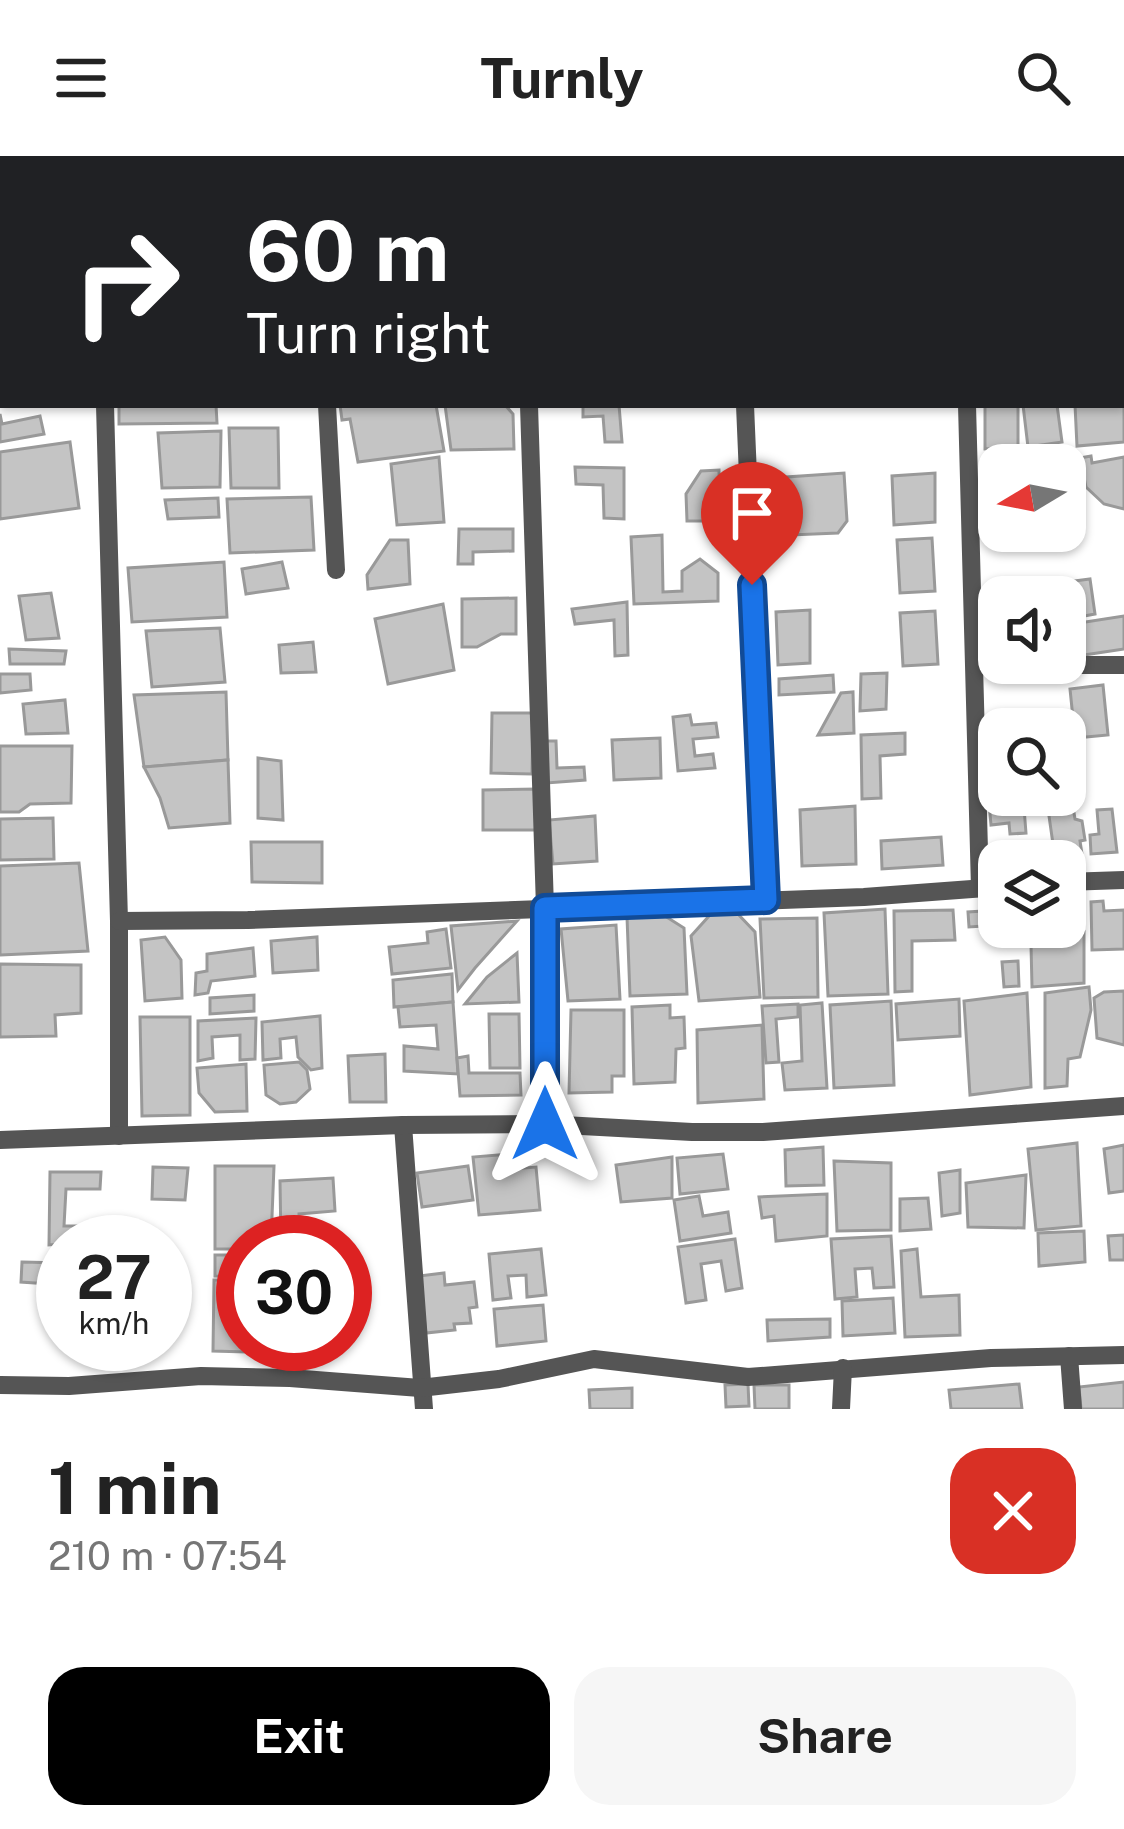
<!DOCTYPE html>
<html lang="en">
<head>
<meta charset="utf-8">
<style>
	:root { --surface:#fff; --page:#f6f6f6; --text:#222; --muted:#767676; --accent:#000 }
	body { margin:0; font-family:"Public Sans",sans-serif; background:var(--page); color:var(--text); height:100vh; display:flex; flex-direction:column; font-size:45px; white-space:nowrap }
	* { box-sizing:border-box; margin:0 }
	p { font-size:39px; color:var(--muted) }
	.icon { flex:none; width:66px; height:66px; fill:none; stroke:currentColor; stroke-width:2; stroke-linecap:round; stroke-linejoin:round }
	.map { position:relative; height:1253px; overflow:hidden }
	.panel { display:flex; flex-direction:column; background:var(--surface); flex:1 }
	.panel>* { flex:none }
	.top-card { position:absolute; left:0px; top:0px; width:1125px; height:252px; box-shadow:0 3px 9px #0004; background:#202124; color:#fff; overflow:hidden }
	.needle { width:78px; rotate:260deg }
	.fabs { position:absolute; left:978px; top:288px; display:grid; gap:24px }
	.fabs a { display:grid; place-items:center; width:108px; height:108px; border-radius:24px; background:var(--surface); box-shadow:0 3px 9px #0004; font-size:60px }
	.speed { position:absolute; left:36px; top:1059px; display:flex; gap:24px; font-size:60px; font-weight:700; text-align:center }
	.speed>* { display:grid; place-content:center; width:156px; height:156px; border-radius:50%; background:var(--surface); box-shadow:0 3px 9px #0004; line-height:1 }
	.speed small { font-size:30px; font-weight:400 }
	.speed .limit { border:18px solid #d22; background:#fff; color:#111 }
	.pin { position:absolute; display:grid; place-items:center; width:102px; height:102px; color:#fff; margin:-123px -51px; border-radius:50% 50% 50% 0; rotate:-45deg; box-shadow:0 0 12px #0007 }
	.pin .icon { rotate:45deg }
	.me { position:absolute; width:132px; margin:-66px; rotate:0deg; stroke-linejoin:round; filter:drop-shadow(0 0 9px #0008) }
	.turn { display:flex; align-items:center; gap:42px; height:252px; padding:0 48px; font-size:54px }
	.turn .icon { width:156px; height:156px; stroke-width:2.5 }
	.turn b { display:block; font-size:84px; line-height:102px }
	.round { display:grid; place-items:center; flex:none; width:126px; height:126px; border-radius:36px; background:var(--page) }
	.overview { display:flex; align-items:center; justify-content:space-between; height:204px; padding:0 48px }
	h1 { font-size:72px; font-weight:700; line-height:90px }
	.primary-button { display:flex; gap:24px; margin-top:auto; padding:24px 48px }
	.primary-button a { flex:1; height:138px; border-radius:36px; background:var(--accent); color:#fff; font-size:48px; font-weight:700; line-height:138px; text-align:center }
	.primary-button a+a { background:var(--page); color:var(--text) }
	header { display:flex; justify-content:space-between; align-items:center; height:156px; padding:0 48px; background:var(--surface); font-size:54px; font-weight:700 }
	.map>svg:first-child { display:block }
	.building { fill:#c4c4c4; stroke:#999; stroke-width:3 }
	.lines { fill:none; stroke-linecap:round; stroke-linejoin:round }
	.street { stroke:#555; stroke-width:18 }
	.route-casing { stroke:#114b97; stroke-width:30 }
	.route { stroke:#1a73e8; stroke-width:21 }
</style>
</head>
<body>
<header><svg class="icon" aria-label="menu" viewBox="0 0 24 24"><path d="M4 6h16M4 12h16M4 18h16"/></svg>Turnly<svg class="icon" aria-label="search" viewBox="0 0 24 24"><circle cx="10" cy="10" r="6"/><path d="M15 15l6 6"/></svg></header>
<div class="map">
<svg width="1124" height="1253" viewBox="0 0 1124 1253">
	<rect width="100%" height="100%" fill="#fff"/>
	<g class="building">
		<polygon points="620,0 711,0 712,3 620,3"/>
		<polygon points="1124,234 1124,286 1077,290 1075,249 1122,249"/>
		<polygon points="119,249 216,249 217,267 119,268"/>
		<polygon points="340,249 436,249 444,295 358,306 350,263 342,264"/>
		<polygon points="445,249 505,249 513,258 514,293 451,294"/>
		<polygon points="583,249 619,249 622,286 605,286 603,260 583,261"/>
		<polygon points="985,249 1018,249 1018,291 985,293"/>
		<polygon points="1023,249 1057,249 1062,286 1028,291"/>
		<polygon points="0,258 2,268 40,260 44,278 0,286"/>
		<polygon points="229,272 278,272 279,332 231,332"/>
		<polygon points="221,275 220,331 162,332 158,277"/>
		<polygon points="70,286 79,352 0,363 0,296"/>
		<polygon points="1026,299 1027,309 999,309 999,335 997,335 992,304"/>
		<polygon points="1063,299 1064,309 1037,309 1036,302"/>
		<polygon points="1091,300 1092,307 1124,301 1124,353 1104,348 1086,331 1080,302"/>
		<polygon points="439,301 444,366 397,369 391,308"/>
		<polygon points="575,311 624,312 624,363 604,362 603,329 576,328"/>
		<polygon points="719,314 720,365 687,365 686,338 701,315"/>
		<polygon points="844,317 847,365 838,377 791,379 787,321"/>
		<polygon points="935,317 935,366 894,369 892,320"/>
		<polygon points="311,341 314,394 230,397 227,343"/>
		<polygon points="218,342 219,361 168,363 165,344"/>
		<polygon points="999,344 999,370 989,371 986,345"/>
		<polygon points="459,373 513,373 513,395 473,396 473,408 458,408"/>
		<polygon points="662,379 663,436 682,435 682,415 700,403 718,417 718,445 634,448 631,381"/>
		<polygon points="932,382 935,435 900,437 897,384"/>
		<polygon points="390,384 408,384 410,428 368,433 367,419"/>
		<polygon points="224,406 227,461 132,466 128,412"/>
		<polygon points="282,406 288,432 246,438 242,413"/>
		<polygon points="1090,423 1095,458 1079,461 1074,425"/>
		<polygon points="1032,434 1073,434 1072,499 1065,498 1065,441 1032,441"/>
		<polygon points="51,437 59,482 26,484 19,440"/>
		<polygon points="516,442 516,478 501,478 477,491 462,491 462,443"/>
		<polygon points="627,446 628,499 615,500 614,464 575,468 572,453"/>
		<polygon points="443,448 454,514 388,528 375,463"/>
		<polygon points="810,454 810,507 778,509 776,456"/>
		<polygon points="935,455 938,508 903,510 900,457"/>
		<polygon points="1124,460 1124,493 1084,499 1079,467"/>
		<polygon points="220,472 225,526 152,531 146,475"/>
		<polygon points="999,481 999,499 986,501 984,483"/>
		<polygon points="313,486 316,516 281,517 279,489"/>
		<polygon points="9,493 66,495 64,508 10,508"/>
		<polygon points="887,517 886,553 860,555 861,518"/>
		<polygon points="0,518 30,518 31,534 0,537"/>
		<polygon points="833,519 834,536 779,539 779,523"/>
		<polygon points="1103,529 1108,579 1075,582 1070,533"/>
		<polygon points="226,536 228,604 144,611 134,539"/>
		<polygon points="853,536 854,577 818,579 841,537"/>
		<polygon points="65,544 68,577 26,578 23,548"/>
		<polygon points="492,557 533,557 532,618 491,617"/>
		<polygon points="690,559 692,569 716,567 718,581 693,583 695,600 713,598 715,612 678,615 673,561"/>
		<polygon points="999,573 999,613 990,613 988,574"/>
		<polygon points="905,577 905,598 880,600 881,642 862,643 861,579"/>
		<polygon points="660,582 661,622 614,624 612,584"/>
		<polygon points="546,585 556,585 557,612 584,611 585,624 547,627"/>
		<polygon points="0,590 72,590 71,647 30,648 19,656 0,656"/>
		<polygon points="258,602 281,605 283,664 258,662"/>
		<polygon points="228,604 230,667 169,672 160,642 144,611"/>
		<polygon points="999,624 999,639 1023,639 1026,677 1010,678 1009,667 991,669 987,625"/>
		<polygon points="1065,632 1070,632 1075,663 1082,665 1085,684 1080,685 1082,698 1055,702 1046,639 1065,639"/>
		<polygon points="536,633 536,674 483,674 483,634"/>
		<polygon points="855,650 856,708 802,710 800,654"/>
		<polygon points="1112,653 1117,696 1091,698 1090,679 1099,678 1097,654"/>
		<polygon points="595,660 597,705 553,708 549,664"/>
		<polygon points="53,662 54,703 0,704 0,663"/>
		<polygon points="941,681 943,709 882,713 881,685"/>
		<polygon points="251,686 322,686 322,727 252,726"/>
		<polygon points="79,707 88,795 0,799 0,710"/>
		<polygon points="1103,745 1104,755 1124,754 1124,793 1092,794 1091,746"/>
		<polygon points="885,753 888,838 828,840 824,757"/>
		<polygon points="953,754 955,784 912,785 912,835 895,836 894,755"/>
		<polygon points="999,754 999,769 969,771 968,756"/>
		<polygon points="736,756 755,776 760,841 699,845 691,780 710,759"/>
		<polygon points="665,760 684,772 687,838 630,840 627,761"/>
		<polygon points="817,762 818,841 764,842 760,763"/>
		<polygon points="517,765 475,812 458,834 451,770"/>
		<polygon points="616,769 620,843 568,845 561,773"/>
		<polygon points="446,773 451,812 392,818 389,791 428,787 427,776"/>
		<polygon points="1084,776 1084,827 1032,831 1031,789 1065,778"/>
		<polygon points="165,781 181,804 182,842 145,845 141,784"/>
		<polygon points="317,781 318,814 273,817 271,785"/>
		<polygon points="253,792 255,820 211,825 208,837 195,839 196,817 207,815 207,798"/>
		<polygon points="517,797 519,846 465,848 487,821"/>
		<polygon points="1018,805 1019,830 1004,831 1002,806"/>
		<polygon points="0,808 81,809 81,857 55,859 56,880 0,881"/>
		<polygon points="452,818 453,846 394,851 393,824"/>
		<polygon points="1089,831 1091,854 1080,901 1068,903 1067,930 1045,932 1045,837"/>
		<polygon points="1124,835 1124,889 1097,882 1094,842 1104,836"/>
		<polygon points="1027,837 1031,931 970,939 964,845"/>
		<polygon points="254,839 254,855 210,858 210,842"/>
		<polygon points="959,843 960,880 898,884 896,848"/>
		<polygon points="891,845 894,929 834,932 830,849"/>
		<polygon points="453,846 458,918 404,915 404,890 438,893 436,869 400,871 398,851"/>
		<polygon points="822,847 827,932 785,934 782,907 802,905 800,849"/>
		<polygon points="798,848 798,861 776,863 779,906 766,907 762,850"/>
		<polygon points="670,849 670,862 684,861 685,892 676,893 675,926 634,928 632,851"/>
		<polygon points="571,854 624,854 624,920 612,920 612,936 569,937"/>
		<polygon points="489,858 519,858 520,912 490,912"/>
		<polygon points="320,860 322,912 311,914 298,901 296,881 280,883 281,902 263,904 262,866"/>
		<polygon points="140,861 190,861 190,959 142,960"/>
		<polygon points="256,862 255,903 240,904 240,879 212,881 213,902 198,905 198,865"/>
		<polygon points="762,869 764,943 698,947 697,874"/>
		<polygon points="385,898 386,946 350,946 348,900"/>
		<polygon points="468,900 469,917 520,917 521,939 460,940 457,902"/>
		<polygon points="299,906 307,914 310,933 296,946 280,948 266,939 264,909"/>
		<polygon points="246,908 247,955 215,956 199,937 197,912"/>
		<polygon points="1077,987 1081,1070 1036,1074 1028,993"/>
		<polygon points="1124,989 1124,1035 1109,1037 1104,993"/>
		<polygon points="823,991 824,1029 786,1030 785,994"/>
		<polygon points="511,998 513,1013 536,1011 540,1054 479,1059 473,1001"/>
		<polygon points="723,998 728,1033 680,1038 677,1002"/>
		<polygon points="672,1001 672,1042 621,1046 616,1009"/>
		<polygon points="834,1005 891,1007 891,1074 837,1075"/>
		<polygon points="215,1010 274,1010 271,1086 243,1086 243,1093 215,1093"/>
		<polygon points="468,1010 473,1044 422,1051 417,1017"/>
		<polygon points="153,1011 188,1012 185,1044 152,1043"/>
		<polygon points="960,1014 960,1057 942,1060 939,1017"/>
		<polygon points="50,1016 101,1016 100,1033 66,1033 64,1070 88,1070 88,1086 49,1089"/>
		<polygon points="1026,1019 1024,1072 968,1071 966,1027"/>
		<polygon points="333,1022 335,1055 299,1058 299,1086 281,1086 280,1025"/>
		<polygon points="827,1038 827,1080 776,1085 774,1060 762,1062 759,1041"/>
		<polygon points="699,1040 703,1060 728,1056 731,1077 680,1085 674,1044"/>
		<polygon points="928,1042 931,1073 900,1075 900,1043"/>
		<polygon points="1084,1075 1085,1106 1039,1110 1038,1077"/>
		<polygon points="1124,1079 1124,1104 1110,1104 1108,1080"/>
		<polygon points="891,1080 894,1131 874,1132 872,1112 855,1113 857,1141 835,1143 831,1083"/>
		<polygon points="735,1083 742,1132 726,1135 721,1105 701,1108 706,1144 686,1147 678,1091"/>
		<polygon points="541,1093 546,1139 527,1141 526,1119 508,1120 511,1142 493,1144 489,1098"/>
		<polygon points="917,1093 921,1141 959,1139 960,1179 905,1181 901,1095"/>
		<polygon points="215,1099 243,1099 243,1121 215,1120"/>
		<polygon points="22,1106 63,1107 63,1129 21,1126"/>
		<polygon points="444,1117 445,1129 474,1126 477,1151 469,1152 471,1167 454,1168 455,1174 426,1177 419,1120"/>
		<polygon points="214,1124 243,1124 243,1188 277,1188 277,1197 213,1195"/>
		<polygon points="893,1142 895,1177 843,1180 842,1145"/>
		<polygon points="543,1149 546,1185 497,1190 494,1153"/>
		<polygon points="830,1163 830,1181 768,1185 767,1164"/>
		<polygon points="1124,1226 1124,1253 1081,1253 1079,1231"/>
		<polygon points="748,1228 749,1250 726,1251 725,1229"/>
		<polygon points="1019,1228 1022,1253 951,1253 949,1234"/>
		<polygon points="754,1229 789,1229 789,1253 755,1253"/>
		<polygon points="632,1232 632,1253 590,1253 589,1234"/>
	</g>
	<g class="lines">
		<g class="street">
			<polyline points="98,0 98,3"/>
			<polyline points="522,0 523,3"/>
			<polyline points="734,0 734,3"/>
			<polyline points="956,0 957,3"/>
			<polyline points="0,120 3,120"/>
			<polyline points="105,249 119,765 119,980"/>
			<polyline points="327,249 336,414"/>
			<polyline points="529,249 545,752 545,968"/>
			<polyline points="745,249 766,744"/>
			<polyline points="967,249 980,732"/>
			<polyline points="975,509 1124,509"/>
			<polyline points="1065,726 1124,724"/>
			<polyline points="119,765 248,764 864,741 999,731"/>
			<polyline points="403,969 424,1253"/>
			<polyline points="0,984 403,969 545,968 692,976 763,976 1124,950"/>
			<polyline points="1069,1200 1073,1253"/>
			<polyline points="0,1229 69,1230 201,1220 290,1222 420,1232 499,1223 594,1203 748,1221 991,1202 1124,1199"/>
			<polyline points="841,1253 843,1212"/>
		</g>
	</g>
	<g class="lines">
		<defs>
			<polyline id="route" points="545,968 545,752 766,744 752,429"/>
		</defs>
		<use href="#route" class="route-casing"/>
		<use href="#route" class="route"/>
	</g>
</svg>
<div class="fabs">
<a><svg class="needle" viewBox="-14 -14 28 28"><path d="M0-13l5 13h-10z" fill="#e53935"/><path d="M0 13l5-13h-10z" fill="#767676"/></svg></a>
<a><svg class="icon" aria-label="sound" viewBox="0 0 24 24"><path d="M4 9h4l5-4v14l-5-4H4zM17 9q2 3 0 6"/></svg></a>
<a><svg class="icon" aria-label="search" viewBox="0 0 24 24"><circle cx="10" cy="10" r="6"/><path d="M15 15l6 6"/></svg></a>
<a><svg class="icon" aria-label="layers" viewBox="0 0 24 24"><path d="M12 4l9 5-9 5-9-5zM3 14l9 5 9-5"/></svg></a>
</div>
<div class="speed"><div>27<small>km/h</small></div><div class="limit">30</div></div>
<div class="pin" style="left:752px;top:429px;background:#d93025"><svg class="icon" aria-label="arrive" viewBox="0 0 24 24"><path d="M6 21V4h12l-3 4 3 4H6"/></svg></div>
<svg class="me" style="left:545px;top:968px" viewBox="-20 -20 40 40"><path d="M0-17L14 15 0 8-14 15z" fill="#1a73e8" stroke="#fff" stroke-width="4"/></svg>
<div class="top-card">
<div class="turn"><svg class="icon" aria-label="right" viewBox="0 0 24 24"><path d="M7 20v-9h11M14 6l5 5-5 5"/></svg><div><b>60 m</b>Turn right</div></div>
</div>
</div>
<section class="panel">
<div class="overview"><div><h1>1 min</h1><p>210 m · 07:54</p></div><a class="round" style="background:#d93025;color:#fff"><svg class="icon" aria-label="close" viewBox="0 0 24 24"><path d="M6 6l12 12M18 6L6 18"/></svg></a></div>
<div class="primary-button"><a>Exit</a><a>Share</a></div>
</section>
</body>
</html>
